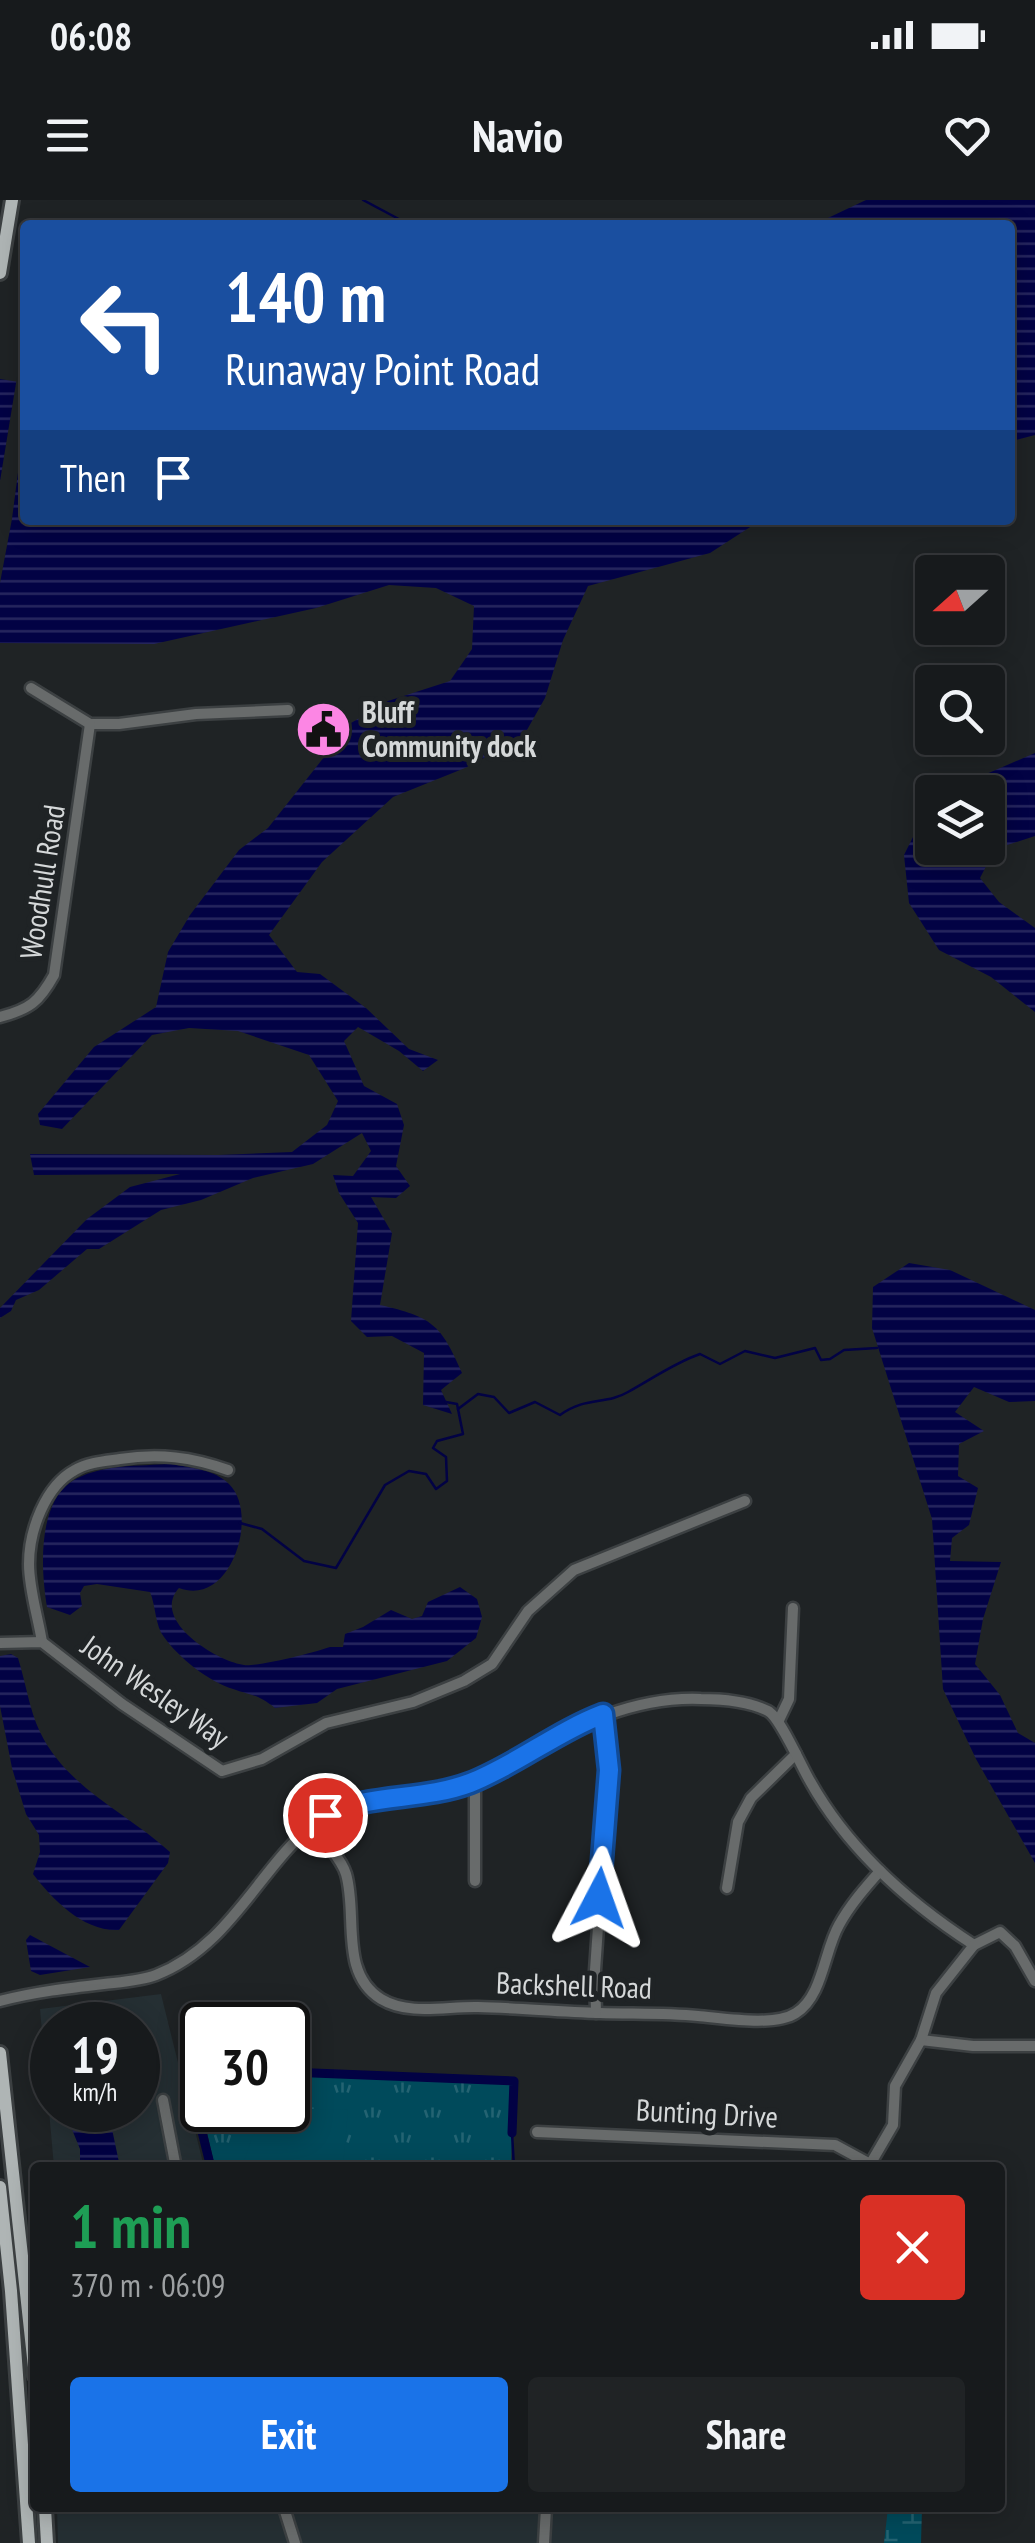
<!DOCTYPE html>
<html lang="en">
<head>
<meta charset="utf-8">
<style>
	:root { --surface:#171a1c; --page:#202325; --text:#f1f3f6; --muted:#9ea1a3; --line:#36383b; --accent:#1a73e8 }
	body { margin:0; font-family:"PT Sans Narrow",sans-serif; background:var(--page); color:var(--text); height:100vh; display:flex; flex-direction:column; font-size:38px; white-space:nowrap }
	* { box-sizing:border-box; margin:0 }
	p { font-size:32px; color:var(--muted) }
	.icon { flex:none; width:55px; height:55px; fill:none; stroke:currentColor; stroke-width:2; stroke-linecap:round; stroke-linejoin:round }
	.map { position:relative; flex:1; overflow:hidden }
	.side { position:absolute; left:30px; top:1962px; width:975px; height:350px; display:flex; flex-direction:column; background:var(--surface); border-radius:10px; box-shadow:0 5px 25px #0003,0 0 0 2px var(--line) }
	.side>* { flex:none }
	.banner { position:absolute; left:20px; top:20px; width:995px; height:305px; border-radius:10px; box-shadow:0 5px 25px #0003,0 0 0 2px var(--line); background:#1a4fa0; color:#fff; overflow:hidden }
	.needle { width:65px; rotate:249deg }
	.fabs { position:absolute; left:915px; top:355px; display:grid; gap:20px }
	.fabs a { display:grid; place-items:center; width:90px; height:90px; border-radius:10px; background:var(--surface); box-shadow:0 5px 25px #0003,0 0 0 2px var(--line); font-size:50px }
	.speed { position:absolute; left:30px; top:1802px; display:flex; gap:20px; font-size:50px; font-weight:700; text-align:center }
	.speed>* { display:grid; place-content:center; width:130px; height:130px; border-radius:50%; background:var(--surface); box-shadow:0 5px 25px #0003,0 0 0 2px var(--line); line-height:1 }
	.speed small { font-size:25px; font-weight:400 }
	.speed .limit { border:5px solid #111; border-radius:15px; background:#fff; color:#111 }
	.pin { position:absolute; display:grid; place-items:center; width:85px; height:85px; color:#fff; margin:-42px; border:5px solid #fff; border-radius:50%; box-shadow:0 2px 10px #0007 }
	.me { position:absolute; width:110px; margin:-55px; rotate:4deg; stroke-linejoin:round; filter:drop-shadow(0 0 8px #0008) }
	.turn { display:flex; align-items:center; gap:35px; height:210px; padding:0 40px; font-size:45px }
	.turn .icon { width:130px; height:130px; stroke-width:2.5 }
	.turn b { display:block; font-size:70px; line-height:85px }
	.then { display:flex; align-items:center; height:95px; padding:0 40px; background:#0003; gap:20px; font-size:38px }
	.round { display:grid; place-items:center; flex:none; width:105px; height:105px; border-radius:10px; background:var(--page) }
	.headline { display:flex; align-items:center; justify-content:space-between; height:170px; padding:0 40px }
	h1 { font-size:60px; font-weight:700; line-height:75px; color:#1e9e55 }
	.cta { display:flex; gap:20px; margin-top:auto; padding:20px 40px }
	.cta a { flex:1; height:115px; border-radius:10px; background:var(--accent); color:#fff; font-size:40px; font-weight:700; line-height:115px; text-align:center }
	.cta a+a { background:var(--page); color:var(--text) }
	.status { display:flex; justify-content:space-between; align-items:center; height:70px; padding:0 50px; background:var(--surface); direction:ltr }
	.status svg { height:28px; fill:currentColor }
	header { display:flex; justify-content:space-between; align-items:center; height:130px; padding:0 40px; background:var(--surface); font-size:45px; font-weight:700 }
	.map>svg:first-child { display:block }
	.built { fill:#252f33; fill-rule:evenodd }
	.grass { fill:url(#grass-tufts) }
	.wetland { fill:url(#wetland-marsh) }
	.garden { fill:#004a5b }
	.water { fill:url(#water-rules) }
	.pier { fill:#1f2325 }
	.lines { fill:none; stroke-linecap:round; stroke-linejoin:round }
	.stream { stroke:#020244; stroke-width:2.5 }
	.canal { stroke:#020244; stroke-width:9 }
	.minor-casing { stroke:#3c4042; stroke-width:15 }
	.major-casing { stroke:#3c4042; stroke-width:18 }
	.minor { stroke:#686b6b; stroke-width:10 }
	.major { stroke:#afb5b5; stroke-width:12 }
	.route-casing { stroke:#114b97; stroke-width:25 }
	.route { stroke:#1a73e8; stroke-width:18 }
	.labels { text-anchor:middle; stroke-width:10; stroke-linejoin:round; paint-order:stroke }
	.poi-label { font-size:30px; font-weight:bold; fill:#d5d8d9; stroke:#1f2325; text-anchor:start }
	.street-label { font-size:30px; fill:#d5d8d9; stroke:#1f2325 }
</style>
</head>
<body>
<div class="status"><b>06:08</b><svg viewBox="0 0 49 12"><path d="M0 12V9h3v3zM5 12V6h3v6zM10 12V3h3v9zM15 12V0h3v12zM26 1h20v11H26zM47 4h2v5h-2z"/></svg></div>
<header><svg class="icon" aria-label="menu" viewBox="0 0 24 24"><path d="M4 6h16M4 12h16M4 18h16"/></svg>Navio<svg class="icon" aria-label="heart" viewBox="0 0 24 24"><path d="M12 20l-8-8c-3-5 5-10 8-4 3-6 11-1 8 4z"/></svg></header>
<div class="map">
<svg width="1035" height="2343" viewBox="0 0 1035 2343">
	<defs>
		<pattern id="grass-tufts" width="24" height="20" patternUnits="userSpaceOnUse" patternTransform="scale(2.5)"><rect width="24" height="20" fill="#004a5b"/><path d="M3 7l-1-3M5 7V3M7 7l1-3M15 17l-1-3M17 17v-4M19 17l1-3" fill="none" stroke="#246372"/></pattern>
		<pattern id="wetland-marsh" width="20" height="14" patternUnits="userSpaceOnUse" patternTransform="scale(2.5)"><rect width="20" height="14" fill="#004a5b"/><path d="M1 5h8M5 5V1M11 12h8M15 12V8" fill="none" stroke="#246372"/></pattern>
		<pattern id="water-rules" width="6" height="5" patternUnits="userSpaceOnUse" patternTransform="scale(2.5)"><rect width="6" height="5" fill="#020244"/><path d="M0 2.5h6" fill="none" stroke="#26265e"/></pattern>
	</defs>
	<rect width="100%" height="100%" fill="#1f2325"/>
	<g class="built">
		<path d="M 161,1794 L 204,1967 L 54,1967 L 40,1809 ZM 52,1825 L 138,1825 L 138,1910 L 52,1910 Z"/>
		<polygon points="57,2308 901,2308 918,2343 58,2343"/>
	</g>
	<polygon class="grass" points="196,1865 202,1865 202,1910 288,1910 288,1869 514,1878 511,1967 215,1967 198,1894"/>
	<polygon class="wetland" points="888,2308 922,2308 921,2343 884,2343"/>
	<polygon class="garden" points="288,1908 348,1910 343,1967 242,1967 253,1935"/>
	<g class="water">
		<polygon points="866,0 1035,0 1035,235 1012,241 1010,245 1010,25 813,25"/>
		<path d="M 0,179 L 25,183 L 25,320 L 761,320 L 710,353 L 588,386 L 563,440 L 545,498 L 523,537 L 465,568 L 393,597 L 322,662 L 269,735 L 297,772 L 320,774 L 366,808 L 409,849 L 438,860 L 423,871 L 399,851 L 358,827 L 344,841 L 364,886 L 397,904 L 404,925 L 396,966 L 410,986 L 396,998 L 371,997 L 392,1033 L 380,1105 C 432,1117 441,1124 462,1173 L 441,1190 L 452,1214 L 423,1205 L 424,1153 L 392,1136 L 367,1137 L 351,1121 L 358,1023 L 339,993 L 333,975 L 353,976 L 371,951 L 362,933 L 313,964 L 253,978 L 201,1000 L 161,1010 L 99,1049 L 87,1049 L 39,1090 L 16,1100 L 11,1111 L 0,1118 L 0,1108 L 87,1019 L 130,987 L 180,974 L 34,975 L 30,954 L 218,955 L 292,952 L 327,925 L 338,901 L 309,855 L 238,831 L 189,828 L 152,835 L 62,929 L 40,925 L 38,914 L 94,847 L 156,807 L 168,752 L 190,715 L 239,650 L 268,628 L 351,523 L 388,501 L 450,481 L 472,449 L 474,406 L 436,388 L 389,385 L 316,408 L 154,444 L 0,443 Z"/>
		<polygon points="1035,553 1035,636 995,649 980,678 999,702 1035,728 1035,812 991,777 939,750 909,703 904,655 926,611 932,607 932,648 988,648 988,592 953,592 970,581"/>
		<polygon points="909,1063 950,1070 1035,1110 1035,1201 1009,1202 974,1187 955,1212 984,1231 959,1244 958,1276 978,1288 969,1325 952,1338 950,1361 1001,1362 983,1419 975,1464 1000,1495 1018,1533 1035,1543 1035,1663 976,1559 943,1489 932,1319 872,1128 873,1087"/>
		<path d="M 171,1264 C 191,1268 214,1269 229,1284 C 260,1314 231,1408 179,1388 C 150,1420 216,1461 244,1465 C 258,1467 316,1452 330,1447 L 343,1447 L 345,1434 L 363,1427 L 391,1410 L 412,1419 L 422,1416 L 428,1402 L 460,1387 L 477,1399 L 482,1417 L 476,1438 L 447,1461 L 337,1489 L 317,1503 L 275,1508 C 257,1494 253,1496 233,1489 C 209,1482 178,1457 164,1437 C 155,1426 156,1406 150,1392 L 97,1384 L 84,1386 L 80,1393 L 82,1406 L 70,1415 L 47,1407 C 41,1372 37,1305 71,1282 C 97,1264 141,1266 171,1264 Z"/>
		<path d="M 11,1454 L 18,1458 C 26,1483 29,1509 40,1532 C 67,1588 126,1612 170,1652 L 168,1663 L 119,1730 C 84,1732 53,1700 33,1674 L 40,1652 L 39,1635 L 26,1614 L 12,1568 L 0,1506 L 0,1456 Z"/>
		<polygon points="30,1735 90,1767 40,1775 31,1771 26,1740"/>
		<polygon points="64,1910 108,1910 120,1967 80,1967 80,1949"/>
	</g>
	<polygon class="pier" points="17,177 25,178 25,219 12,319 0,383 0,281"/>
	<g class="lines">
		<g class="stream">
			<polyline points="363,0 410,25"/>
			<path d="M 458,1209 L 478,1194 L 494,1197 L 509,1213 L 535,1202 L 560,1215 C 586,1196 606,1205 628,1192 C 650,1180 676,1162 700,1154 L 720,1164 L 745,1151 L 775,1158 L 815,1148 L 821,1160 L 830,1159 L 844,1150 L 877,1148"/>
			<polyline points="240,1323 262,1329 304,1361 336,1368 385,1285 409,1271 426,1274 436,1289 447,1281 446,1257 433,1248 437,1241 463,1234 457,1204 446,1202"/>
			<polyline points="512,1933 514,1968"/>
		</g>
		<g class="canal">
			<polyline points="202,1871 187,1871 211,1968"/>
			<polyline points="288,1872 514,1881 512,1933"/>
		</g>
		<defs>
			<g id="minor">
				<polyline points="31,488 90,524 119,524 196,514 288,510"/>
				<path d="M 0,817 C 30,809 39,802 54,775 L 90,524"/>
				<path d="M 42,1442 C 38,1417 29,1389 29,1364 C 29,1331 45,1286 75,1270 C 88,1262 106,1261 120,1259 C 159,1253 192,1257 228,1270"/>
				<polyline points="0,1443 42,1442 122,1504 222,1571 262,1559 326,1523 413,1502 464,1481 492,1464 528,1411 574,1370 745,1301"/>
				<polyline points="779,1520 789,1499 793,1408"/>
				<polyline points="475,1581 475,1681"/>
				<path d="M 316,1622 C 320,1642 340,1654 346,1674 C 358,1715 339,1773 381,1799 C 409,1816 447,1806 478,1807 C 519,1808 559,1812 600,1813 C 633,1814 666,1813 698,1816 C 723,1818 775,1827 796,1813 C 823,1796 824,1751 839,1725 C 850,1705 864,1689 880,1671"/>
				<polyline points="727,1688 738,1622 751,1598 796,1554"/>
				<path d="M 0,1801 C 34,1792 69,1788 104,1784 C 121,1782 140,1781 156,1775 C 231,1746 259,1667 318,1620 C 355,1589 406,1603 449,1590 C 471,1583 490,1572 510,1561 C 571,1529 630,1496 701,1499 C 723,1499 748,1501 768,1511 C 780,1517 801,1566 810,1581 C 848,1649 909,1703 974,1745"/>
				<polyline points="596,1813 595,1770 609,1570 603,1514"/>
				<polyline points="921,1840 973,1846 1035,1846"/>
				<polyline points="163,1900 176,1968"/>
				<polyline points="537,1932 835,1945 870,1964"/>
				<polyline points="868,1968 893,1925 895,1886 921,1840 936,1793 974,1745 1000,1732 1015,1746 1035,1781"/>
				<polyline points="284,2308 295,2343"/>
				<polyline points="544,2343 546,2308"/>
			</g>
			<g id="major">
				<polyline points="0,73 12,0"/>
				<polyline points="0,1853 35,2176"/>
				<polyline points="0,1987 11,2091 29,2343"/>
				<polyline points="45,2308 47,2343"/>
			</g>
		</defs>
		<use href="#minor" class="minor-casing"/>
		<use href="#major" class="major-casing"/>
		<use href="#minor" class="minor"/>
		<use href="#major" class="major"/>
	</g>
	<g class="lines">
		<defs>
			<path id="route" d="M 325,1615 C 371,1593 422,1601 470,1583 C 516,1565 556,1532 603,1514 L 609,1570 L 599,1698"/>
		</defs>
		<use href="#route" class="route-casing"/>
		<use href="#route" class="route"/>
	</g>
	<defs>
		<symbol id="civic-disc" viewBox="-11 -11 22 22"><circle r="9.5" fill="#fc86e4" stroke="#1f2325"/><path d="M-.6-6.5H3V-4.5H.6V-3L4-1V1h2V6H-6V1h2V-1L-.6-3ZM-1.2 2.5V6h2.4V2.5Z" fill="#111"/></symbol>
	</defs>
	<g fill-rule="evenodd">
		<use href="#civic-disc" x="292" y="498" width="63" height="63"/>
	</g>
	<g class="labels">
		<g class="poi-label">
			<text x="362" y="523">Bluff<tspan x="362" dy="34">Community dock</tspan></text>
		</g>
		<g class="street-label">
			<text transform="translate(43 682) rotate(-81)" y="10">Woodhull Road</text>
			<text transform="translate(155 1492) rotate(35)" y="10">John Wesley Way</text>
			<text transform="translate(574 1786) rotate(2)" y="10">Backshell Road</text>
			<text transform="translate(707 1914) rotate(3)" y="10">Bunting Drive</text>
		</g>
	</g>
</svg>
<div class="fabs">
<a><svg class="needle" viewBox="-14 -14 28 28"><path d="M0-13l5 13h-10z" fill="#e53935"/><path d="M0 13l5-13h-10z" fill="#9ea1a3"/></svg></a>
<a><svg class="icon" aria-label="search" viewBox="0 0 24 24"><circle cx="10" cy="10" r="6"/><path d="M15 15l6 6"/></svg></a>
<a><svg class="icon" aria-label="layers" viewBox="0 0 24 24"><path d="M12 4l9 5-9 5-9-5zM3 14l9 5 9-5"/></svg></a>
</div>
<div class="speed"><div>19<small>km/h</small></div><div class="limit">30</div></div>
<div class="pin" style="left:325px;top:1615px;background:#d93025"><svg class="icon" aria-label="arrive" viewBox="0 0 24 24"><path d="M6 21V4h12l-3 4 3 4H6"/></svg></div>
<svg class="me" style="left:599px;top:1698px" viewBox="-20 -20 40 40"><path d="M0-17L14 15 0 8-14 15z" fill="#1a73e8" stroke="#fff" stroke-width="4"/></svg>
<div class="banner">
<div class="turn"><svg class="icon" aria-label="left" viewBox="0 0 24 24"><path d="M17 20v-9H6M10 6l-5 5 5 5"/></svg><div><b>140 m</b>Runaway Point Road</div></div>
<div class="then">Then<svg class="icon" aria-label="arrive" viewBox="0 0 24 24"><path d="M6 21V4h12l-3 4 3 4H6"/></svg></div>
</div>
<section class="side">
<div class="headline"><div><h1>1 min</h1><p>370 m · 06:09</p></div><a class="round" style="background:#d93025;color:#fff"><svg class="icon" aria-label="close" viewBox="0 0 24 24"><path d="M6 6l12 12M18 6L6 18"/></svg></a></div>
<div class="cta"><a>Exit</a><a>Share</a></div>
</section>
</div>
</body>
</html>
